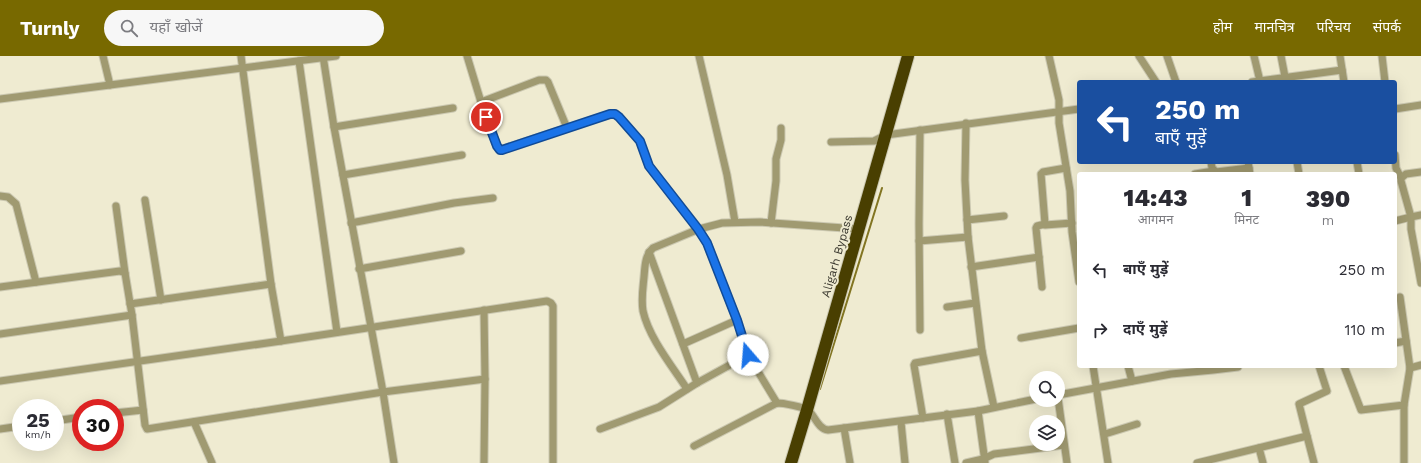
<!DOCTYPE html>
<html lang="hi">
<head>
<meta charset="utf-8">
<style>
	:root { --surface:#fff; --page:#f7f7f7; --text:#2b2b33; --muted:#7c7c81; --accent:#786900 }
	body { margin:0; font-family:"Work Sans","Noto Sans Devanagari",sans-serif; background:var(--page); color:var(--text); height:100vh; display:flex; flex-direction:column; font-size:15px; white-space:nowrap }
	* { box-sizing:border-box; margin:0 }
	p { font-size:13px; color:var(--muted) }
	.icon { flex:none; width:22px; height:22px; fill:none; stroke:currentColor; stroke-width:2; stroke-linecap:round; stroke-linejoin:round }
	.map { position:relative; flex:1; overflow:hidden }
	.side { position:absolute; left:1077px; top:116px; width:320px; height:196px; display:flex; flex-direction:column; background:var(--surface); border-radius:4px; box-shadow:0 4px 16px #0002 }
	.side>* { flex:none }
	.guide { position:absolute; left:1077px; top:24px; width:320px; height:84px; border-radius:4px; box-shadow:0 4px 16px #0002; background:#1a4fa0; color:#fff; overflow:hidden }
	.buttons { position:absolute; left:1029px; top:315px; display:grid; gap:8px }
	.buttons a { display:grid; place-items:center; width:36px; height:36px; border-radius:50%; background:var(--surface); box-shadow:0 4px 16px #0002; font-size:20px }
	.speed { position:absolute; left:12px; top:343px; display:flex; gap:8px; font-size:20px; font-weight:700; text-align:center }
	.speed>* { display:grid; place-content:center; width:52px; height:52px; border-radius:50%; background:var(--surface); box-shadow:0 4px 16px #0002; line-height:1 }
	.speed small { font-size:10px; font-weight:400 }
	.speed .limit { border:6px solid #d22; background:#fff; color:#111 }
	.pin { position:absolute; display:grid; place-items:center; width:34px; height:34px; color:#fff; margin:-17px; border:2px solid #fff; border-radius:50%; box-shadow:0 1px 4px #0007 }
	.me { position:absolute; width:44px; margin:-22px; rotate:342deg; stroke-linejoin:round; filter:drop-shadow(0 0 3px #0008) }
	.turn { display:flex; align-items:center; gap:14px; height:84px; padding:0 12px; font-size:18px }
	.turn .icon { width:52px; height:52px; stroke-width:2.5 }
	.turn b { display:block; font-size:28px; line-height:34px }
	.eta { display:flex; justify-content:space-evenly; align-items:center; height:68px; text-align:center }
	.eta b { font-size:24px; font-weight:800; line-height:28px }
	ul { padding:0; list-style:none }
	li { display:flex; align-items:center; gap:12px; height:60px; padding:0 12px }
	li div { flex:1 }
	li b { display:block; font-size:15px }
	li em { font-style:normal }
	header { display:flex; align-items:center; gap:24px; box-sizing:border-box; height:56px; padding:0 20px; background:var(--accent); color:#fff }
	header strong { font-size:19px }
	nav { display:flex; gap:22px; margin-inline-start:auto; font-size:14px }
	.search { width:280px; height:36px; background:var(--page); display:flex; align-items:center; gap:10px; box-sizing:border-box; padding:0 14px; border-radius:22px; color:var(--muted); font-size:15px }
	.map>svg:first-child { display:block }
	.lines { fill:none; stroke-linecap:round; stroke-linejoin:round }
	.stream { stroke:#827522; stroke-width:2 }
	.street-casing { stroke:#cbc8b1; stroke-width:9 }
	.highway-casing { stroke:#cbc8b1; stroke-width:14 }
	.street { stroke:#a09a71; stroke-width:7 }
	.highway { stroke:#493f01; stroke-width:12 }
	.route-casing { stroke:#114b97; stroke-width:10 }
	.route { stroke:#1a73e8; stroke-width:7 }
	.labels { text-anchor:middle; stroke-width:4; stroke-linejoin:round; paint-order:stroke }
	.street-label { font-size:12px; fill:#3d3b31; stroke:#efebd1 }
</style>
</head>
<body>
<header>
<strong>Turnly</strong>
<div class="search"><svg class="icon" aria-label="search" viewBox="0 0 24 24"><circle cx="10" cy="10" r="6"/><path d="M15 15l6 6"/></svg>यहाँ खोजें</div>
<nav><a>होम</a><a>मानचित्र</a><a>परिचय</a><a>संपर्क</a></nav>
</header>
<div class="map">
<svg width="1421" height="407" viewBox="0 0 1421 407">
	<rect width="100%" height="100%" fill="#efebd1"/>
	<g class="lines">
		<polyline class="stream" points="820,333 882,132"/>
		<defs>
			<g id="street">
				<polyline points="103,0 110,29 336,0"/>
				<polyline points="241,0 271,228 281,285"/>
				<polyline points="323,0 334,71 383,336 394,407"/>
				<polyline points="467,0 481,46 497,90 500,94 610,58 615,58 619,61 640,85 649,110 699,173 707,187 737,264 748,299 777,347"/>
				<polyline points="699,0 727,119 735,166"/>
				<polyline points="1049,0 1059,44 1059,67 1070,135 1072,176 1079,226"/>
				<polyline points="1139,0 1156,26"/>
				<polyline points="1167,0 1176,26"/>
				<polyline points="1254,0 1260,25"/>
				<polyline points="1281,0 1286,26"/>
				<polyline points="1340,0 1344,26"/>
				<polyline points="1382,0 1385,26"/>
				<polyline points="299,5 337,276"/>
				<polyline points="1252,26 1342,14"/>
				<polyline points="0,43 110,29"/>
				<polyline points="481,46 539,24 546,24 548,26 567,72"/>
				<polyline points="1395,53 1421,49"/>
				<polyline points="966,67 965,124 968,181 982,295 994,351"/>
				<polyline points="334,71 453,52"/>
				<polyline points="831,86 874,85 886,79 1079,53"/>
				<polyline points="1395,99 1396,112 1401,122"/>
				<polyline points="1211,106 1212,112 1216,116 1249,112"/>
				<polyline points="1248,106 1250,118"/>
				<polyline points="1297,106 1299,118"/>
				<polyline points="1357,106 1359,118"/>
				<polyline points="1195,118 1214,115"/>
				<polyline points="343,119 462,99"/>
				<polyline points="0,140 8,141 16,148 36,226"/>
				<polyline points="145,144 161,244"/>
				<polyline points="116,150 125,217"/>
				<polyline points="1421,159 1411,161 1411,173 1421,227"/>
				<polyline points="967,164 1004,160"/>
				<polyline points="1395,165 1411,161 1401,125 1401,122 1406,118 1421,116"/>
				<polyline points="351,167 454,147 493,142"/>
				<polyline points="771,167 776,125 776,103 781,84 781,72"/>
				<polyline points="1045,169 1072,167"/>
				<polyline points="919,185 968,181"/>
				<polyline points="649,196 697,327"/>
				<polyline points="971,211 1039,201"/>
				<polyline points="359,213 461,195"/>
				<polyline points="0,231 120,215 125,217 132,259 145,369 147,373 383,336 485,323"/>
				<polyline points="1042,231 1036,172 1037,170 1045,168 1041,118 1043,116 1066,112"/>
				<polyline points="1400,241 1410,312 1404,349 1404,407"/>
				<polyline points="130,248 271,228"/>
				<polyline points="947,251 975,247"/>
				<polyline points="920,274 919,168 920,74"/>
				<polyline points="0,278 132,259"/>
				<polyline points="1021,282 1079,272"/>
				<polyline points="1395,287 1406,285"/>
				<polyline points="683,288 737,264"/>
				<polyline points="1093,310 1108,407"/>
				<polyline points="1128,310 1132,325"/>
				<polyline points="1344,310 1361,354 1404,349"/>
				<polyline points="1410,312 1421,309"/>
				<polyline points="0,325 281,285 547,245 551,247 553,250 553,407"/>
				<path d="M 687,333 C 672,310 649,282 643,255 C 641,243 643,232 644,221 C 645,210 645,199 653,192 L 699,173 L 722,167 L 760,166 L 859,173"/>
				<polyline points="1058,339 1171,318 1213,314 1238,311"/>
				<polyline points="1058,342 1067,407"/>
				<polyline points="978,355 985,406"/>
				<polyline points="115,357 143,354"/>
				<polyline points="947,358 955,407"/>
				<polyline points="923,362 914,309 915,307 982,295"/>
				<polyline points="55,365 81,361"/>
				<polyline points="194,366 212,407"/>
				<polyline points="901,366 905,407"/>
				<polyline points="844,372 850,407"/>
				<polyline points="0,373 21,370"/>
				<polyline points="600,373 659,351 697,327 748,299"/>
				<polyline points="1105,378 1137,368"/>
				<polyline points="1307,380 1314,407"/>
				<path d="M 694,390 L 777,347 C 783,347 803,351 808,354 C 815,360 818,373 828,374 L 978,355 L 1036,343"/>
				<polyline points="1259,392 1263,407"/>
				<polyline points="484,407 485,323 484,254"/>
				<polyline points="966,407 983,403 994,398 1064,389"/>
				<polyline points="1197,407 1307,380 1299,348 1327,335 1319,310"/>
			</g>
			<polyline id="highway" points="791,407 807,354 908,0"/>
		</defs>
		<use href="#street" class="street-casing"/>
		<use href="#highway" class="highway-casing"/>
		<use href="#street" class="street"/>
		<use href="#highway" class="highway"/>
	</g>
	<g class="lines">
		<defs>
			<polyline id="route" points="486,61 497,90 500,94 502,94 610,58 615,58 619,61 640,85 649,110 698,173 707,187 737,264 748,299"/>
		</defs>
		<use href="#route" class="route-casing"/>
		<use href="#route" class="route"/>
	</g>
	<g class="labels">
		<g class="street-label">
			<text transform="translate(837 200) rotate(-74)" y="4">Aligarh Bypass</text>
		</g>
	</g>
</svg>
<div class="buttons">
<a><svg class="icon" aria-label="search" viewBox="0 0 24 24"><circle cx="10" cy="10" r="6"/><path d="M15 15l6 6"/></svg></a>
<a><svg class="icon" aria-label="layers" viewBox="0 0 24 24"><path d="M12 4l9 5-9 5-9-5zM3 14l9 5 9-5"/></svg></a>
</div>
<div class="speed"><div>25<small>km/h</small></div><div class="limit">30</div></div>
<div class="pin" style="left:486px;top:61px;background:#d93025"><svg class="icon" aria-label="arrive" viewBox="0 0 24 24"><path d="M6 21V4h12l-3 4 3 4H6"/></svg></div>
<svg class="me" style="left:748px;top:299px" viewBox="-20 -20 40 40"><circle r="19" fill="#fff"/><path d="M0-13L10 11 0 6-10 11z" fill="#1a73e8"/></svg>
<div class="guide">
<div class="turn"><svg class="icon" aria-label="left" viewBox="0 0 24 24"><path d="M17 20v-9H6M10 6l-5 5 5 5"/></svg><div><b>250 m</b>बाएँ मुड़ें</div></div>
</div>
<section class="side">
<div class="eta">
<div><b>14:43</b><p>आगमन</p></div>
<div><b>1</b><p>मिनट</p></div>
<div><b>390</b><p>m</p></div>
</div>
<ul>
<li><svg class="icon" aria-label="left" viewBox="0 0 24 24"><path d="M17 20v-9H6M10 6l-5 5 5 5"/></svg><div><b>बाएँ मुड़ें</b></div><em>250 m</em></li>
<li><svg class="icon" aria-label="right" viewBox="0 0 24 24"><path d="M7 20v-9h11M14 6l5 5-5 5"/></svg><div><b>दाएँ मुड़ें</b></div><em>110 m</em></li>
</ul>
</section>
</div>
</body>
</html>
